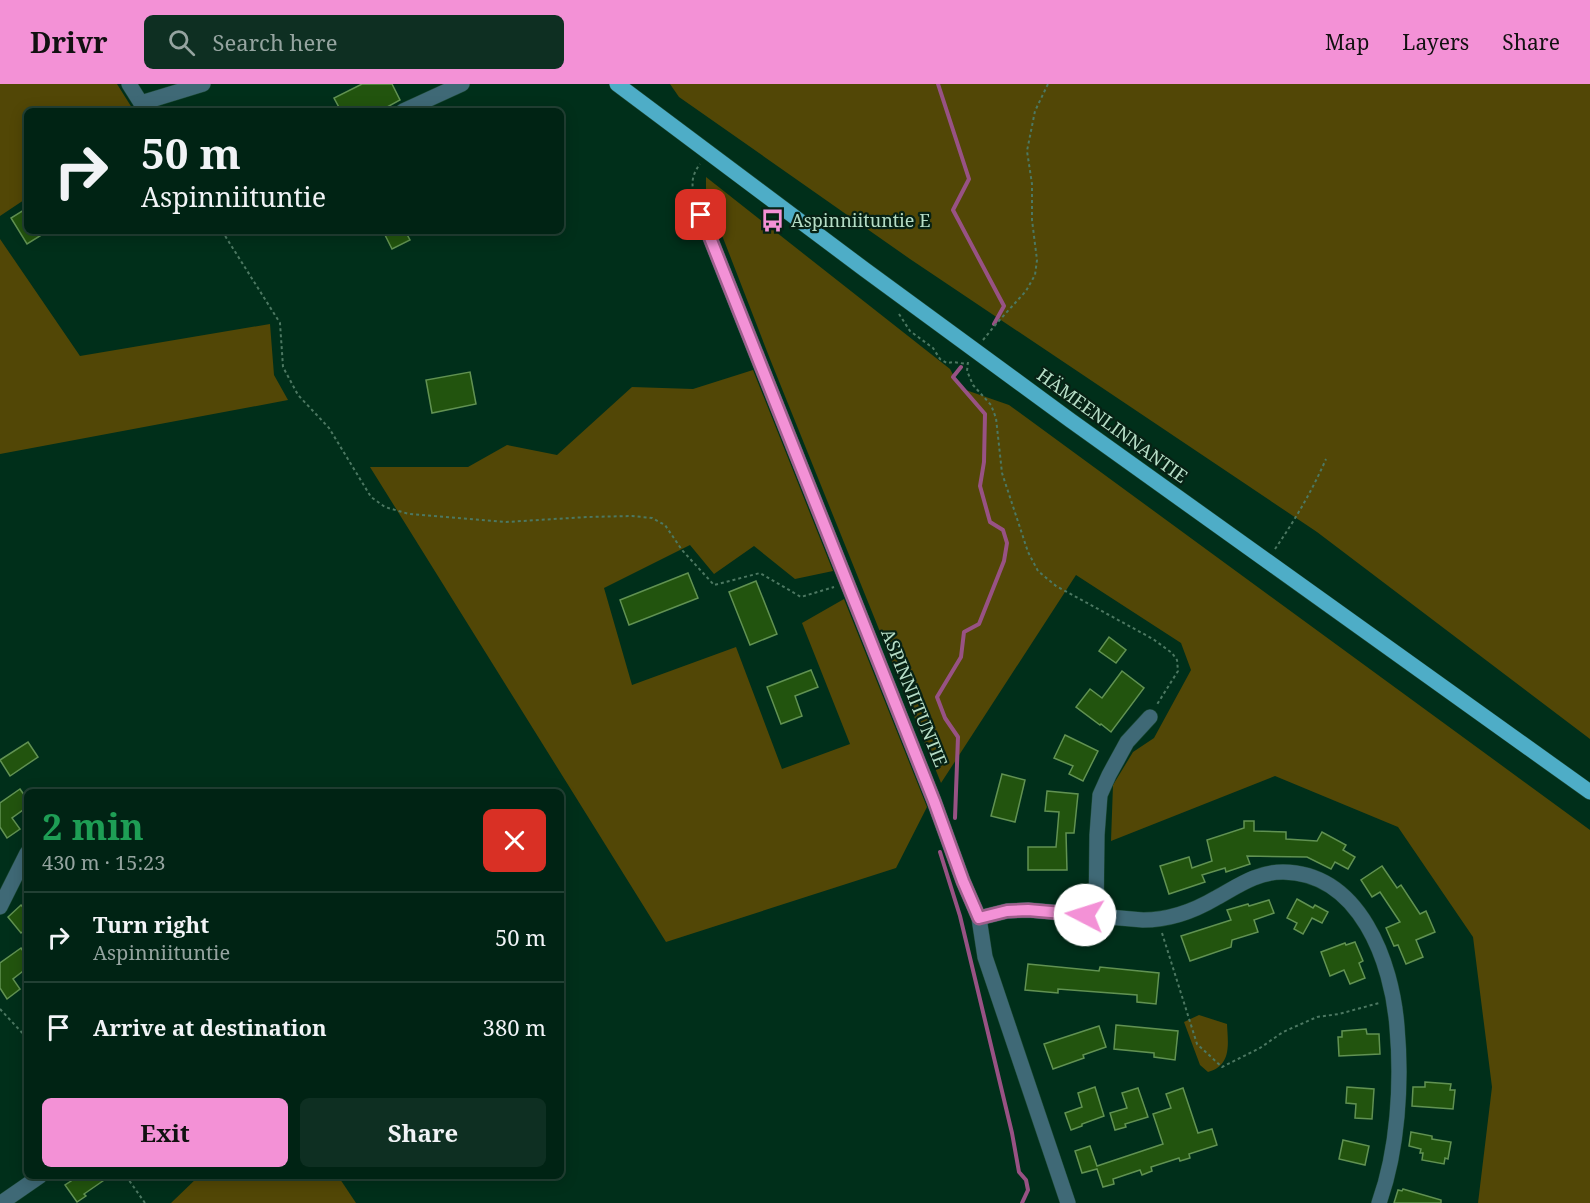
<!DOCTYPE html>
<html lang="en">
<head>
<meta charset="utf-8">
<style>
	:root { --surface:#002314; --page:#0e2f22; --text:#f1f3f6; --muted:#95a4a0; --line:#224034; --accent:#f391d6 }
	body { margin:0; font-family:"Noto Serif",serif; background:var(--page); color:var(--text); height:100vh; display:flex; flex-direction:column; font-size:22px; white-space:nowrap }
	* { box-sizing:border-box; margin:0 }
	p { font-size:20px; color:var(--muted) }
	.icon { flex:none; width:33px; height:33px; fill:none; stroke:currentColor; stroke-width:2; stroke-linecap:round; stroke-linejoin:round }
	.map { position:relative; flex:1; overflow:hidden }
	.panel { position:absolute; left:24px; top:705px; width:540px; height:390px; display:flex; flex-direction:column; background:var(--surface); border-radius:9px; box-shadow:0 3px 15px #0003,0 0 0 2px var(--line) }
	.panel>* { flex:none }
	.hud { position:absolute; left:24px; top:24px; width:540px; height:126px; border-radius:9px; box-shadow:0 3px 15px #0003,0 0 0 2px var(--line); background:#002314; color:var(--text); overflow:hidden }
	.pin { position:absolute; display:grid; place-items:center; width:51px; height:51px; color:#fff; margin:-26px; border-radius:12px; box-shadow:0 3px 9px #0006 }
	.me { position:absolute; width:66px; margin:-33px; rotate:275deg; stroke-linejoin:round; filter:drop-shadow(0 0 4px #0008) }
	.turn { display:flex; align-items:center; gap:21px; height:126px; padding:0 18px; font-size:27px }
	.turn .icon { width:78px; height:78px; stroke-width:2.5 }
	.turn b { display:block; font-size:42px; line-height:51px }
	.round { display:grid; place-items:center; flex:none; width:63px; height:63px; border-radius:9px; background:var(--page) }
	.headline { display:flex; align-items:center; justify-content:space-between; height:102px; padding:0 18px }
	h1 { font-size:36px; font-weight:700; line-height:45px; color:#1e9e55 }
	.button { display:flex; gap:12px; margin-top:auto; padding:12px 18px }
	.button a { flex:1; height:69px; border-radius:9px; background:var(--accent); color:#111; font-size:24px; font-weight:700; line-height:69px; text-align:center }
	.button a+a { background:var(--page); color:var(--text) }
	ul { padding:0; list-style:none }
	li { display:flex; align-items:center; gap:18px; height:90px; padding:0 18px; border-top:2px solid var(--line) }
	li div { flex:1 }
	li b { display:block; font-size:22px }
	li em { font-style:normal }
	header { display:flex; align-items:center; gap:36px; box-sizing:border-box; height:84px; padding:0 30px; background:var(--accent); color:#111 }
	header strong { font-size:28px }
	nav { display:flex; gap:33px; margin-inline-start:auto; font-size:21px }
	.search { width:420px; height:54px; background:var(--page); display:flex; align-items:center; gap:15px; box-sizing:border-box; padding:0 21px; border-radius:9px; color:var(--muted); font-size:22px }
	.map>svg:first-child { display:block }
	.green { fill:#524706 }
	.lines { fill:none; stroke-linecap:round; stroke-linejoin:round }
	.stream { stroke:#985284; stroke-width:4 }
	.building { fill:#22540e; stroke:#619252; stroke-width:1.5 }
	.minor-casing { stroke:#1d4b36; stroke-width:16 }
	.major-casing { stroke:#1d4b36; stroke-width:16 }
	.path { stroke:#4c7862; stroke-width:2; stroke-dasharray:3 3; stroke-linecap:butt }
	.minor { stroke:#3f6976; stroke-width:15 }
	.major { stroke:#4eadc7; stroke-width:15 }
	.route-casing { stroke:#9e5e8b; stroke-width:15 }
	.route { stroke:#f391d6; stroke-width:10 }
	.labels { text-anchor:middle; stroke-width:4.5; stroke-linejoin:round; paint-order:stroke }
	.poi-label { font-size:18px; fill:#b6ddc6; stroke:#072215; text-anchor:start }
	.street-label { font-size:18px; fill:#b6ddc6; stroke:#072215 }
</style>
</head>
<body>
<header>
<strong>Drivr</strong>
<div class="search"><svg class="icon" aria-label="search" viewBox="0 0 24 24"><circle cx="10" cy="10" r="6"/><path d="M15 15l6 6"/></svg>Search here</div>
<nav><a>Map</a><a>Layers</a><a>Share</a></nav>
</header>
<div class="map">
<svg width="1590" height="1119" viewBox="0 0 1590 1119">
	<rect width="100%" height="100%" fill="#002f1a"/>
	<g class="green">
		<polygon points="0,0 117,0 134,27 27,27 27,114 0,132"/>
		<polygon points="670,0 1590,0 1590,655 1317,448 910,175 679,13"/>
		<polygon points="706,93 950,285 960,304 1009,321 1590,746 1590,1119 1478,1119 1492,1003 1473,853 1398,743 1275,692 1111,757 1113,701 1133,668 1154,654 1191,586 1181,559 1076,491 941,699 770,275 706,110"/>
		<polygon points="0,155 80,272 270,240 274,291 288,316 0,370"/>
		<polygon points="753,286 833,487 795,495 754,462 714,490 690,461 604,504 632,601 736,563 782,685 850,660 802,539 844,515 927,723 896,784 666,858 370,383 468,383 507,361 557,371 632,303 693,305"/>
		<path d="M 1199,931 L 1227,940 C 1228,960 1232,981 1208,988 L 1200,981 L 1184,938 Z"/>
		<polygon points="199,1092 338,1092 356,1119 171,1119"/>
	</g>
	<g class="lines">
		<g class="stream">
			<polyline points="938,0 969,95 953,126 1004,222 994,240"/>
			<polyline points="955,734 958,653 945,634 937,613 961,573 964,548 979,540 1004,477 1007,459 1003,446 990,438 980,402 984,378 985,330 953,293 961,283"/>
			<polyline points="940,768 960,832 1012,1049 1019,1088 1026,1096 1028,1106 1022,1119"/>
		</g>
	</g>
	<g class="building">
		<polygon points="362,0 392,0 400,16 380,27 341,27 334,14"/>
		<polygon points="27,124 27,147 48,147 27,160 11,134"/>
		<polygon points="383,147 405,147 410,156 392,165"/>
		<polygon points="470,288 476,320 432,329 426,296"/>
		<polygon points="688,489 698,514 629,541 620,516"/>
		<polygon points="756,497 777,550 750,561 729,508"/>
		<polygon points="1109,553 1126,566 1116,579 1099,567"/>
		<polygon points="811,586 818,603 795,612 802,632 781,640 767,603"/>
		<polygon points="1122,587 1144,604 1111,648 1101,640 1100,641 1076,623 1090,605 1102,614"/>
		<polygon points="1065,651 1098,667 1083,697 1069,690 1073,682 1054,674"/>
		<polygon points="28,658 38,673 10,692 0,676"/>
		<polygon points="1002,690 1025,696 1015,738 991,732"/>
		<polygon points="20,705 27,715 27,723 12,734 20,745 7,754 0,743 0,719"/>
		<polygon points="1047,707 1078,710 1074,749 1066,749 1067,786 1028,786 1028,763 1056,763 1059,728 1045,727"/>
		<polygon points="1244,737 1254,737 1254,747 1286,748 1286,755 1317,757 1322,748 1346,761 1343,766 1355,773 1348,785 1335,778 1331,785 1307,773 1247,772 1250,780 1226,788 1225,784 1202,791 1205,798 1169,810 1160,782 1189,773 1192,784 1212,777 1207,756 1244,744"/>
		<polygon points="1382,782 1397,804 1401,801 1420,830 1426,827 1435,848 1416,856 1423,873 1406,880 1398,861 1394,862 1386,844 1400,838 1380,808 1372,813 1361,796"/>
		<polygon points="1297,815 1313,824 1315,821 1328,828 1322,839 1312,834 1303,850 1294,845 1297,839 1287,834"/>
		<polygon points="1269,816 1274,829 1254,836 1258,848 1232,856 1231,863 1190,877 1181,852 1231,836 1227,826 1248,820 1249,822"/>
		<polygon points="21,821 27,828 27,844 21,849 8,833"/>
		<polygon points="1355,858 1363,877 1359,879 1365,894 1350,900 1344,886 1330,892 1321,868 1345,859 1346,861"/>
		<polygon points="21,864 27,873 27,884 13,895 20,905 7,915 0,904 0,879"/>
		<polygon points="1028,880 1099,887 1100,883 1159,889 1156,920 1137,918 1137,911 1058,905 1058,909 1025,906"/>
		<polygon points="1116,941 1178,947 1175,976 1154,973 1154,969 1114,965"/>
		<polygon points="1099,942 1106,963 1083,971 1084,974 1053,985 1044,960"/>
		<polygon points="1366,945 1367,950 1379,950 1380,970 1339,972 1338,953 1342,953 1342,947"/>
		<polygon points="1425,998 1451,1000 1450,1006 1455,1006 1453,1025 1412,1022 1413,1003 1425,1003"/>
		<polygon points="1095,1003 1104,1032 1082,1040 1082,1042 1071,1046 1065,1029 1082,1023 1078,1009"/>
		<polygon points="1347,1003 1374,1005 1372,1035 1355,1034 1356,1020 1346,1019"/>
		<polygon points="1138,1004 1148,1033 1125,1040 1126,1043 1115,1046 1110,1029 1127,1024 1122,1009"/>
		<polygon points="1183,1004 1198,1049 1212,1045 1217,1061 1189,1070 1190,1074 1180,1077 1179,1074 1151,1083 1152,1087 1142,1091 1140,1086 1113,1095 1114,1100 1103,1103 1097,1085 1082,1089 1075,1067 1090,1062 1097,1082 1163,1060 1153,1030 1171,1024 1166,1010"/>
		<polygon points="1411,1048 1432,1052 1432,1055 1451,1058 1448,1075 1445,1074 1444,1080 1422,1076 1423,1069 1420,1069 1421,1065 1409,1062"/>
		<polygon points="1343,1056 1369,1062 1365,1081 1339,1075"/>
		<polygon points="68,1092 110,1092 84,1110 86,1112 77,1118 65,1101 71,1097"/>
		<polygon points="1403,1105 1441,1116 1441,1119 1394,1119 1398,1106 1402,1107"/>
	</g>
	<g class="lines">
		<defs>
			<g id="minor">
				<polyline points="129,0 146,27"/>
				<polyline points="141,19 203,0"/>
				<polyline points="403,27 462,0"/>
				<polyline points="701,131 934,717 963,797 979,834 985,873 1068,1119"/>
				<polyline points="0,823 27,769"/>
				<polyline points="1096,832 1097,751 1100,711 1109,691 1127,658 1150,633"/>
				<path d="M 979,834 L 1007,827 L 1028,826 L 1143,836 C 1169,836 1194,827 1216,814 C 1238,802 1257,788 1283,788 C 1360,789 1392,878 1397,943 C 1402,999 1398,1066 1379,1119"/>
				<polyline points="1,1119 40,1092"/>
			</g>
			<polyline id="major" points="617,0 864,185 1070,336 1590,708"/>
		</defs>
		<use href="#minor" class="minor-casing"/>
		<use href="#major" class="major-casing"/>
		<g class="path">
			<path d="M 697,120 C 692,104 689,95 700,80"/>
			<polyline points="222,147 280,239 283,283 298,311 329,344 371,413 385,423 409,430 506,438 587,433 632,432 652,434 665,441 682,466 714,501 760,489 801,513 834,503"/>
			<polyline points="899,230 910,247 933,264 940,275 947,279 953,278 967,280"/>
			<polyline points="983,256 996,240 1026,207 1035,191 1037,176 1032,136 1032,100 1027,67 1035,27 1048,0"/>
			<polyline points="968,278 967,287 973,301 991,321 996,334 1002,389 1028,468 1038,487 1056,502 1153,555 1172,569 1177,576 1178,587 1156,622"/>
			<path d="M 1275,465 C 1295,436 1312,407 1326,375"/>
			<polyline points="1162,849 1197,960 1222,983 1260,964 1283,948 1317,933 1339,930 1379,919"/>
			<polyline points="0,925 27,954"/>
			<polyline points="126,1092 145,1119"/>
		</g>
		<use href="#minor" class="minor"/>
		<use href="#major" class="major"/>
	</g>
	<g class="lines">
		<defs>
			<polyline id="route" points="701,131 934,717 963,797 979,834 1007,827 1028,826 1085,831"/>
		</defs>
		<use href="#route" class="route-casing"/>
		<use href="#route" class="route"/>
	</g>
	<defs>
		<symbol id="bus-bare" viewBox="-9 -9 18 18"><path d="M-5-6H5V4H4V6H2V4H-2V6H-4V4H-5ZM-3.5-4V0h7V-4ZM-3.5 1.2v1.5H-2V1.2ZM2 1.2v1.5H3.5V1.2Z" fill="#f391d6" stroke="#072215" stroke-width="2.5" paint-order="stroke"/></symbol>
	</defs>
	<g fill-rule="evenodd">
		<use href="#bus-bare" x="756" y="120" width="33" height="33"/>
	</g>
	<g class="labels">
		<g class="poi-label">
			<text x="791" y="143">Aspinniituntie E</text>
		</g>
		<g class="street-label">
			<text transform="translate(1112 342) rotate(36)" y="6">HÄMEENLINNANTIE</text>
			<text transform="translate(914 614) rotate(68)" y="6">ASPINNIITUNTIE</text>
		</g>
	</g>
</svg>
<div class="pin" style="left:701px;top:131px;background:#d93025"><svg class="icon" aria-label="arrive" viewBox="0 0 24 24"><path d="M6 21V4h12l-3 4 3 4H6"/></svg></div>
<svg class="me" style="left:1085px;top:831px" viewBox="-20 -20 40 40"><circle r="19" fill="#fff"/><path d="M0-13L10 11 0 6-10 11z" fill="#f391d6"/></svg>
<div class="hud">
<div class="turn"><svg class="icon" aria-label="right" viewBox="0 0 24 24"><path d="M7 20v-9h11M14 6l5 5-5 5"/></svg><div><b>50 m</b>Aspinniituntie</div></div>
</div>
<section class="panel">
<div class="headline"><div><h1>2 min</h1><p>430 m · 15:23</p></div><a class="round" style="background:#d93025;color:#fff"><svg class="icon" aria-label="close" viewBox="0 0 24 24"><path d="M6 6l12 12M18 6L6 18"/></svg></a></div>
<ul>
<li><svg class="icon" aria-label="right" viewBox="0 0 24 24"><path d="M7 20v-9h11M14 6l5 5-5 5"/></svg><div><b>Turn right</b><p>Aspinniituntie</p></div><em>50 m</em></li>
<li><svg class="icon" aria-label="arrive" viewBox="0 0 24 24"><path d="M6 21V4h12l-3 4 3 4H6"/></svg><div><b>Arrive at destination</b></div><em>380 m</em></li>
</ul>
<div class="button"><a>Exit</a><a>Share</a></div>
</section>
</div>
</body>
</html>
